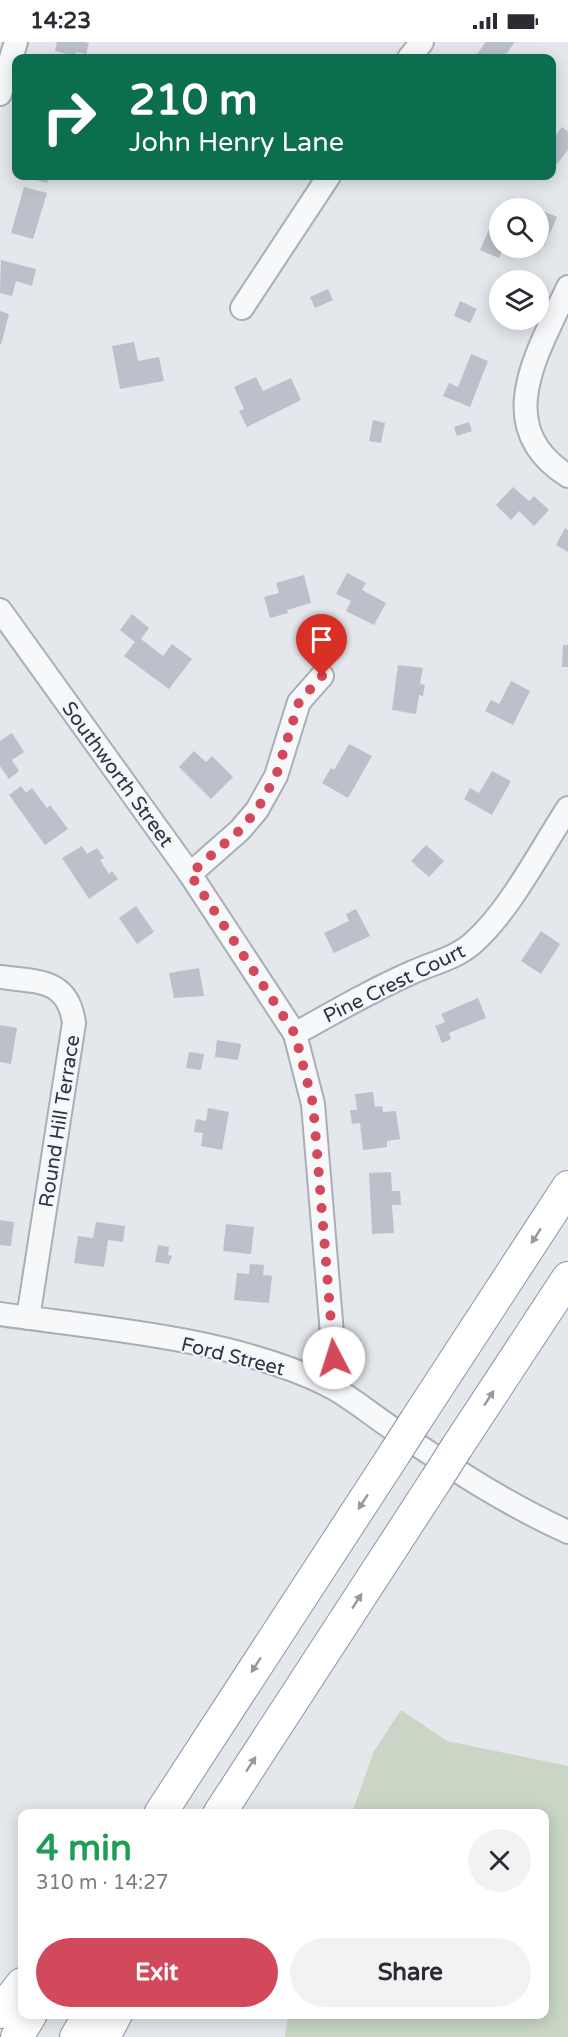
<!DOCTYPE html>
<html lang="en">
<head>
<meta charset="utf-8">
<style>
	:root { --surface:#fff; --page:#f2f2f3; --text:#2b2b33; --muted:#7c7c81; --accent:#d1495b }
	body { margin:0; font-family:"Varela Round",sans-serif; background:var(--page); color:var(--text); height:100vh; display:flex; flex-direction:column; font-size:22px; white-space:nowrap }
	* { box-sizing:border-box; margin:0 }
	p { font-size:20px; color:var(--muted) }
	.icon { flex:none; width:33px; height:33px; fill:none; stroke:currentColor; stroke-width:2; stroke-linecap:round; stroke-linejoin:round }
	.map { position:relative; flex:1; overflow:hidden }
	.panel { position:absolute; left:18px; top:1767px; width:531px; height:210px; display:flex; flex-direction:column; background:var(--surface); border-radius:12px; box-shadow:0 3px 15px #0003 }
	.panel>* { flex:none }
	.top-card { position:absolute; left:12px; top:12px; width:544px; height:126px; border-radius:12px; box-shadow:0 3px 15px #0003; background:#0b6e4f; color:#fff; overflow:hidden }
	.tools { position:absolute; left:489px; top:156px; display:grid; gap:12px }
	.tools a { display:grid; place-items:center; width:60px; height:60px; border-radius:50%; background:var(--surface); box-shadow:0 3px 15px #0003; font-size:30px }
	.pin { position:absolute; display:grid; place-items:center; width:51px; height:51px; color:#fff; margin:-62px -26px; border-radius:50% 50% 50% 0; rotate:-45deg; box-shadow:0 0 6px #0007 }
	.pin .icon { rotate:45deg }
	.me { position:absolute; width:66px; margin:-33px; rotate:355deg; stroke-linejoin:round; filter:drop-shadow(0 0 4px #0008) }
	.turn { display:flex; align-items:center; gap:21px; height:126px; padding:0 18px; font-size:27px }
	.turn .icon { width:78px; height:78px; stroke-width:2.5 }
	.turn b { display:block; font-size:42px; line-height:51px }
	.round { display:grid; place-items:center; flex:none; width:63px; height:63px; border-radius:32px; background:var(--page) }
	.headline { display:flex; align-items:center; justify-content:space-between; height:102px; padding:0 18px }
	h1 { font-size:36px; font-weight:700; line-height:45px; color:#1e9e55 }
	.primary-button { display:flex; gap:12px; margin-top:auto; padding:12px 18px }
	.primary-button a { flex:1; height:69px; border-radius:36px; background:var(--accent); color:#fff; font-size:24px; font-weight:700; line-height:69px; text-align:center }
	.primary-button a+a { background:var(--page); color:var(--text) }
	.status { display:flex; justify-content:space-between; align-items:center; height:42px; padding:0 30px; background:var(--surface); direction:ltr }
	.status svg { height:16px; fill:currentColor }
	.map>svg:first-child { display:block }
	.green { fill:#c9d6c5 }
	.building { fill:#bbc0ca }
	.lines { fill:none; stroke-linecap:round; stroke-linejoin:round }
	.minor-casing { stroke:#a9aeb7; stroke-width:26 }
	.highway-casing { stroke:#8b94a3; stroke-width:34 }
	.minor { stroke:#f7f8fa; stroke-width:22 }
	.highway { stroke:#fff; stroke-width:32 }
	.highway-bridge-casing { stroke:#8b94a3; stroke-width:34; stroke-linecap:butt }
	.highway-bridge { stroke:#fff; stroke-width:32 }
	.oneway { fill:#959aa2 }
	.route { stroke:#d1495b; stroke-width:10; stroke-dasharray:0 18 }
	.labels { text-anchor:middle; stroke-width:4.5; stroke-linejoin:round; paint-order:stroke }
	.street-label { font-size:20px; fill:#2b3445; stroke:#f4f6f9 }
</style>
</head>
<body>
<div class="status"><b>14:23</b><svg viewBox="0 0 49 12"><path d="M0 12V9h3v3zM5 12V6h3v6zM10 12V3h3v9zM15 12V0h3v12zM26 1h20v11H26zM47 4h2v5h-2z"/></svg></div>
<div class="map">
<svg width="568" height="1995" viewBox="0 0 568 1995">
	<rect width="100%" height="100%" fill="#e4e7ec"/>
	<polygon class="green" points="401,1668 447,1699 568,1724 568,1995 285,1995 288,1973 544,1972 544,1772 352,1771 374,1709"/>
	<g class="building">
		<polygon points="57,0 85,0 89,1 86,12 76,10 75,14 55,9"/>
		<polygon points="486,0 515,0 503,16 474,16"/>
		<polygon points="562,85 568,90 568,108 557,122 552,119 552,98"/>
		<polygon points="21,134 49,134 47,141"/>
		<polygon points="24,145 47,151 33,197 11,191"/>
		<polygon points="538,167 557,175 545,203 538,200"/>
		<polygon points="490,185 500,188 500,206 503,206 499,216 480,208"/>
		<polygon points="1,218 36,227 32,244 16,239 12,254 0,251"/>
		<polygon points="328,247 333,258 315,266 310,255"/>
		<polygon points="460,259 477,267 470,281 454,274"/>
		<polygon points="0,269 9,272 1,303 0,302"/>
		<polygon points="134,300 138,319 159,315 164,339 120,347 112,304"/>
		<polygon points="471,312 488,319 470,365 443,354 449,341 458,345"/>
		<polygon points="256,335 263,349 291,336 301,358 247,385 239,369 244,367 234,345"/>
		<polygon points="373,378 385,381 381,401 369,399"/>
		<polygon points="469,380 472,389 457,394 454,385"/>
		<polygon points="513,445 529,459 534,454 549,468 534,484 519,469 511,478 496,463"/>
		<polygon points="565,486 568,488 568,510 556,503"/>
		<polygon points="347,531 366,541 362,548 386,561 374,583 346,569 351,559 336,552"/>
		<polygon points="304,533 311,561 287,568 288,571 270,576 264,555 279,551 276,541"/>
		<polygon points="132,572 149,586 141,597 163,614 172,602 192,617 169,647 124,614 135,600 120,588"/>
		<polygon points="563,603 568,603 568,625 562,625"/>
		<polygon points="398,623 423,626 420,642 425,643 423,654 419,653 416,672 392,668"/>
		<polygon points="511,639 530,649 513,683 485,669 491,658 499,662"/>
		<polygon points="12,691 24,710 12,718 19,729 9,737 0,724 0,699"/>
		<polygon points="349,702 372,714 348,756 322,741 331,726 334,728"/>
		<polygon points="194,709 206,720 212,714 233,735 211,757 179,725"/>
		<polygon points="492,729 511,739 492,773 464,757 470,746 479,751"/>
		<polygon points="21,744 26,751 32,746 47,766 50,763 68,787 45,803 9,753"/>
		<polygon points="426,803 444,819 429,835 411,819"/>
		<polygon points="82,804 87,812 97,806 104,816 100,818 109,832 112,829 118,837 89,857 62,816"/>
		<polygon points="136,864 154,890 137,902 119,876"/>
		<polygon points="356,867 370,894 334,911 324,891 349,879 346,872"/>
		<polygon points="541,889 560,902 541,932 521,919"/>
		<polygon points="199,926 204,954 174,956 169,931"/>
		<polygon points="478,956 486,976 449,991 451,997 442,1001 435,984 445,980 441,972"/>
		<polygon points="0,983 17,986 11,1022 0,1020"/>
		<polygon points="217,998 241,1002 238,1018 215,1015"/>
		<polygon points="189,1010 204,1012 201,1028 186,1026"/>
		<polygon points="373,1050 375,1065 382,1064 383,1070 396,1069 400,1097 387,1099 387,1105 363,1108 360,1081 352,1082 350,1068 357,1068 355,1052"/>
		<polygon points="208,1066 229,1070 222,1108 201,1104 203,1091 194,1090 196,1077 206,1079"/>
		<polygon points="391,1130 392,1149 400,1149 401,1163 392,1163 394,1191 372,1192 369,1131"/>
		<polygon points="0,1178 14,1180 11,1204 0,1203"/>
		<polygon points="96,1180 125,1184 123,1200 108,1198 104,1225 74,1221 78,1194 93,1196"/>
		<polygon points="226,1182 254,1185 251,1212 223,1209"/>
		<polygon points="158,1203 169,1205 168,1213 172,1214 169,1222 155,1220"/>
		<polygon points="250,1222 264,1223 263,1233 272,1234 269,1261 234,1258 237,1231 249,1232"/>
	</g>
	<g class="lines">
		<defs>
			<g id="minor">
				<polyline points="409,16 422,0"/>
				<polyline points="0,52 16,0"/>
				<path d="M 568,245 C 539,309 489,384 568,434"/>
				<polyline points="242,266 329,134"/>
				<polyline points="0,568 190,832 295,992 313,1062 334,1316 329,1344"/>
				<polyline points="190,832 240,788 257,768 276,734 299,660 322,634"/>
				<path d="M 0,935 C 37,940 68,936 74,981 L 28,1276"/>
				<path d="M 295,992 C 334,970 372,948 413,930 C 433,921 457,916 474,900 C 510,868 541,807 568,766"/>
				<path d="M 0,1272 C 105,1287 232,1296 328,1343 C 351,1355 373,1374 396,1389 C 452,1426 506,1462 568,1490"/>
			</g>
			<g id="highway">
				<polyline points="416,1378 568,1145"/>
				<polyline points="457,1405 568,1236"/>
				<polyline points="160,1772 395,1411"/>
				<polyline points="219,1772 436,1438"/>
				<polyline points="0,1970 22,1942"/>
				<polyline points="17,1995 31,1972"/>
				<polyline points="76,1995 90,1972"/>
				<polyline points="104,1995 116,1972"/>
			</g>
		</defs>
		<use href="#minor" class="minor-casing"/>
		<use href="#highway" class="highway-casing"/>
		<use href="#minor" class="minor"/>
		<use href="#highway" class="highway"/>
		<defs>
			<g id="highway-bridge">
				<polyline points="395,1411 416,1378"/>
				<polyline points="436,1438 457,1405"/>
			</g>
		</defs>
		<use href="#highway-bridge" class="highway-bridge-casing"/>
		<use href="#highway-bridge" class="highway-bridge"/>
	</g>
	<defs><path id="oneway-solid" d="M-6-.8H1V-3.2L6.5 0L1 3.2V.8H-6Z" transform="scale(1.5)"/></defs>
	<g class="oneway">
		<use href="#oneway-solid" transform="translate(536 1194) rotate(123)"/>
		<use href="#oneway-solid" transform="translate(489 1356) rotate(-57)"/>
		<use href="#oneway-solid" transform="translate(363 1460) rotate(123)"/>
		<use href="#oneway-solid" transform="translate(357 1559) rotate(-57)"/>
		<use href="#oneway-solid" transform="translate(256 1623) rotate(123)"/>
		<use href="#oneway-solid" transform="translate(251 1722) rotate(-57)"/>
	</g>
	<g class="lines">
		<polyline class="route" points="322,634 299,660 276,734 257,768 240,788 190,832 295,992 313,1062 334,1316"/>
	</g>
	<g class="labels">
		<g class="street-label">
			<text transform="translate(118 732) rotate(54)" y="7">Southworth Street</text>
			<text transform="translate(394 941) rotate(-26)" y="7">Pine Crest Court</text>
			<text transform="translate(59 1079) rotate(-81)" y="7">Round Hill Terrace</text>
			<text transform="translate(233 1314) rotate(14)" y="7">Ford Street</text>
		</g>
	</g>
</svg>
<div class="tools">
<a><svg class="icon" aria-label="search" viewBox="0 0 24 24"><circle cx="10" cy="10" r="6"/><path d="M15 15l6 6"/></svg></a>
<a><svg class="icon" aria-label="layers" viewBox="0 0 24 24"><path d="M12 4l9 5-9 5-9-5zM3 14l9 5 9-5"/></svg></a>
</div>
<div class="pin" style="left:322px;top:634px;background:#d93025"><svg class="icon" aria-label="arrive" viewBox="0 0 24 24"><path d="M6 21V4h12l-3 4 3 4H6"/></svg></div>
<svg class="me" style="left:334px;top:1316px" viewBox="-20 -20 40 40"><circle r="19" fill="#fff"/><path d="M0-13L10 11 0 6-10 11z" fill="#d1495b"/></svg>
<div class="top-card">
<div class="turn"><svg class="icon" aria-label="right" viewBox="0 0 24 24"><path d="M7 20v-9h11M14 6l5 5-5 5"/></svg><div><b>210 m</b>John Henry Lane</div></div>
</div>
<section class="panel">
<div class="headline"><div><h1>4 min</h1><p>310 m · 14:27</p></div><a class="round"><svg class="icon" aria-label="close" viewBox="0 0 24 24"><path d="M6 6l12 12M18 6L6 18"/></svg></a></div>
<div class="primary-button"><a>Exit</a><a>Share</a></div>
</section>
</div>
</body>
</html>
